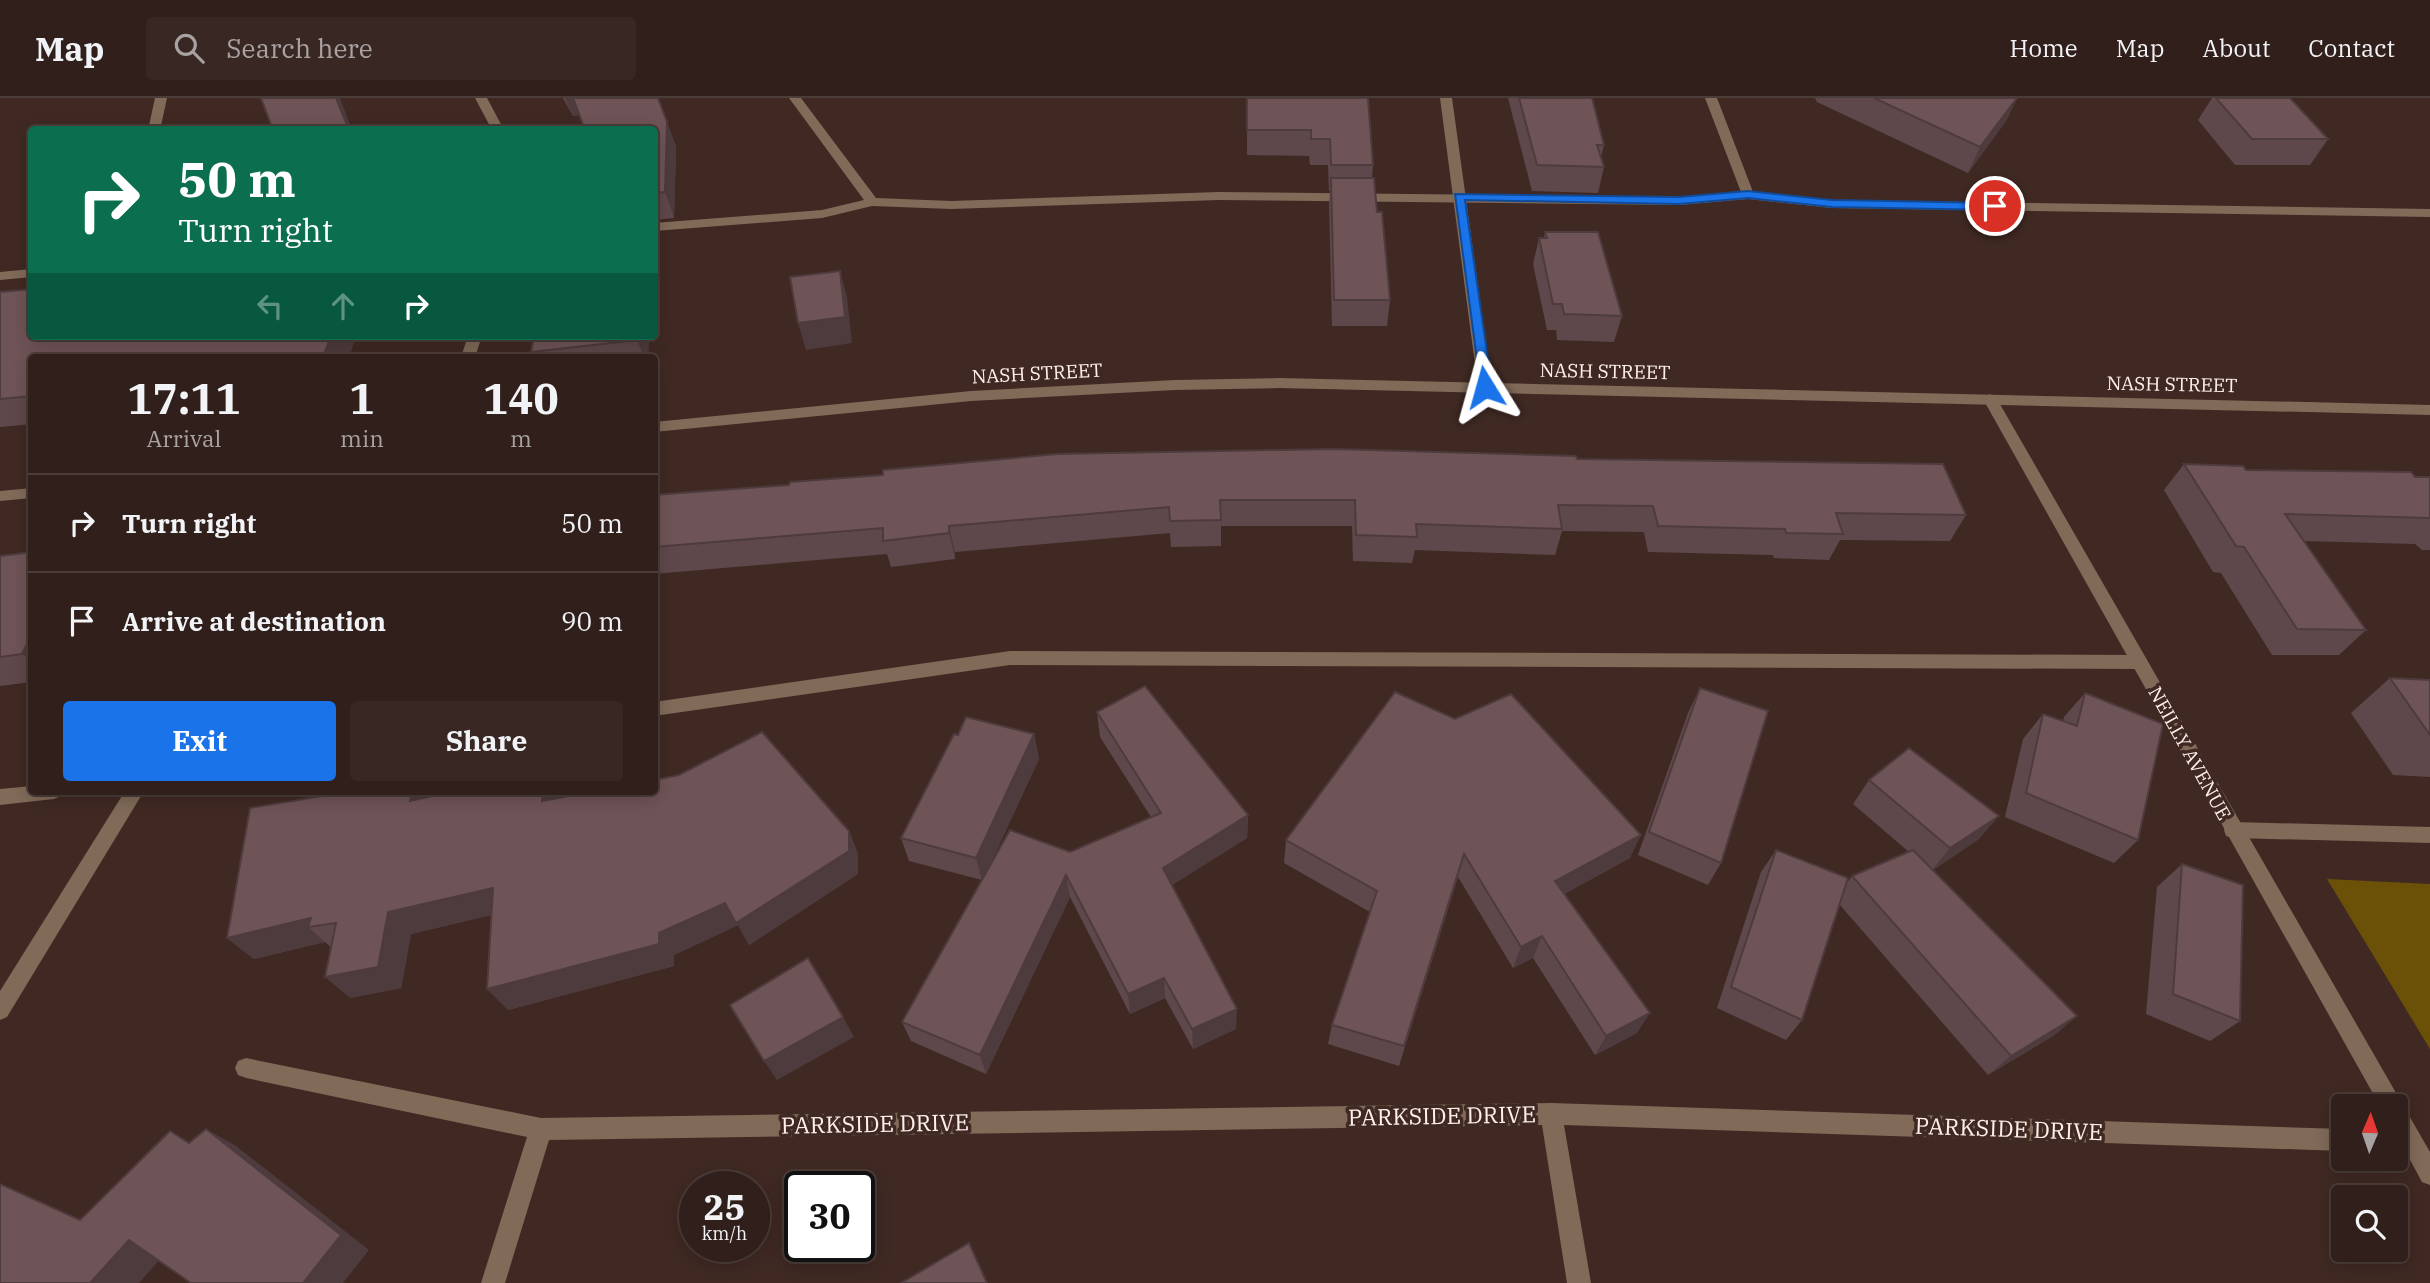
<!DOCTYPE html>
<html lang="en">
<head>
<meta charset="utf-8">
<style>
	:root { --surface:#301f1a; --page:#382723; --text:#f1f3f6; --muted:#a8a2a2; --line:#4b3d39; --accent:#1a73e8 }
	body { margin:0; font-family:"IBM Plex Serif",serif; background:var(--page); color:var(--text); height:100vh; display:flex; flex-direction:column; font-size:26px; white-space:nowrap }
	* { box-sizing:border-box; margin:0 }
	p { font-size:23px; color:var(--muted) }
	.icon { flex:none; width:38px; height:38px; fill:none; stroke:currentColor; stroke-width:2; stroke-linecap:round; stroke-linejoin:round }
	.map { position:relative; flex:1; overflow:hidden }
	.panel { position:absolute; left:28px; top:256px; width:630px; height:441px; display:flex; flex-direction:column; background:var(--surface); border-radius:7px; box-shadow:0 4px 18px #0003,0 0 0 2px var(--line) }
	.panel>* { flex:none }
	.hud { position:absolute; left:28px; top:28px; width:630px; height:214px; border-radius:7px; box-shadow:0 4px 18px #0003,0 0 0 2px var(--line); background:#0b6e4f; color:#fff; overflow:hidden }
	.needle { width:46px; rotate:2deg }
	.buttons { position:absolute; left:2331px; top:996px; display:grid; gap:14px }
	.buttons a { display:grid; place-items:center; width:77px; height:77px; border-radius:7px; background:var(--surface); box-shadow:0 4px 18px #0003,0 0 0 2px var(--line); font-size:35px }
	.speed { position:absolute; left:679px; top:1073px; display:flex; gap:14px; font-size:35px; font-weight:700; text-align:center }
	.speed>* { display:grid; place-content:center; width:91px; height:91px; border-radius:50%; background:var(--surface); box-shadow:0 4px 18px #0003,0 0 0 2px var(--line); line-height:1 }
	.speed small { font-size:18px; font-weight:400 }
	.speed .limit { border:4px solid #111; border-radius:10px; background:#fff; color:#111 }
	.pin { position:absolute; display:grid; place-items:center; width:60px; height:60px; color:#fff; margin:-30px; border:4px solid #fff; border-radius:50%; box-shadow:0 2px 7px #0007 }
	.me { position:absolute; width:77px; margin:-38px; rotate:352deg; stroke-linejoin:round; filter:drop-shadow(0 0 5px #0008) }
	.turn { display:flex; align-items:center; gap:24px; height:147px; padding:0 35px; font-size:32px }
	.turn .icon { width:91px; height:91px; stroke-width:2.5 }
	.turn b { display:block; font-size:49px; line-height:60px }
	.lanes { display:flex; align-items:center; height:66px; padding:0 35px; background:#0003; justify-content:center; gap:35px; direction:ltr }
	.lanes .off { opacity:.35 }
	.eta { display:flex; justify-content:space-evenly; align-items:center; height:119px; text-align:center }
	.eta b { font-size:42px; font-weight:700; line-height:49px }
	.button { display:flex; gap:14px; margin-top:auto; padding:14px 35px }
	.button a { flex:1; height:80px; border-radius:7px; background:var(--accent); color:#fff; font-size:28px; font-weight:700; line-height:80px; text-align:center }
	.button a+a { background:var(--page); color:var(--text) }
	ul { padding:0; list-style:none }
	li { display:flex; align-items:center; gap:21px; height:98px; padding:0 35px; border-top:2px solid var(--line) }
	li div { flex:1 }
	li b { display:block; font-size:26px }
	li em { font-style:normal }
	header { display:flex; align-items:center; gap:42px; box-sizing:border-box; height:98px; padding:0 35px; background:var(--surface); border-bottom:2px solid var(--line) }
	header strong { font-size:33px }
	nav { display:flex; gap:38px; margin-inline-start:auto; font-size:24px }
	.search { width:490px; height:63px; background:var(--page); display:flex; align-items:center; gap:18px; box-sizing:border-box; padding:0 24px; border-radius:7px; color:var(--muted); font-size:26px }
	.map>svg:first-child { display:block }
	.forest { fill:#6b5008 }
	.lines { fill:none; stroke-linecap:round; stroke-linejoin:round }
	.service { fill:#816a58; fill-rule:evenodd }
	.minor { fill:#816a58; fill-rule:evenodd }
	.tertiary { fill:#816a58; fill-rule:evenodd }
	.wall { fill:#5f484b }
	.shaded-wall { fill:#4e3b3d }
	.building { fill:#6f5457; stroke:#4e3b3d; stroke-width:2 }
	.route { fill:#1a73e8; stroke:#114b97; stroke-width:2 }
	.labels { text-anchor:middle; stroke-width:7; stroke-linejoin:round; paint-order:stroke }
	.street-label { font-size:19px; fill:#feefea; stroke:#402923 }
	.near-street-label { font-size:23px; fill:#feefea; stroke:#402923 }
</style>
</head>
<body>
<header>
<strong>Map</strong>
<div class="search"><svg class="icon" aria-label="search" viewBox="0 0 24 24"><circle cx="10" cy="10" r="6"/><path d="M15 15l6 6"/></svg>Search here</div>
<nav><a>Home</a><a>Map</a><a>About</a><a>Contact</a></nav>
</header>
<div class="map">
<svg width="2430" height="1185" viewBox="0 0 2430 1185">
	<rect width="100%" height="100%" fill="#402923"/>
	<polygon class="forest" points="2327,781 2430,786 2430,951"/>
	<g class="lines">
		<g class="service">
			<polygon points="155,0 167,0 160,32 148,32"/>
			<polygon points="789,0 801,0 876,100 951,103 1219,94 1680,99 1741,94 1705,0 1717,0 1753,94 1832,102 2430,111 2430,119 1832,110 1748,101 1680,107 1219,102 951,111 872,108 822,120 654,133 654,125 822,112 864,102"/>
			<polygon points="32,171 32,179 0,182 0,174"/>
			<polygon points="1010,553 2139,557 2145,559 2148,564 2145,569 2139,571 1010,567 654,618 654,604"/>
			<polygon points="32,688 32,693 63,693 61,698 54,701 0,707 0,691"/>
			<polygon points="125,693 144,693 7,919 0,922 0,893"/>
			<polygon points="2233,724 2430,729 2430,745 2233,740 2226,738 2224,732 2226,726"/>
		</g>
		<g class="minor">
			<polygon points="1440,0 1452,0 1492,289 1485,294 1478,289"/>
			<polygon points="1990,296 1997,301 2430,1054 2430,1087 2422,1084 2396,1036 2396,1008 2380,1008 1983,301"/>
			<polygon points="246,960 541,1020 1551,1005 2343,1031 2343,1053 1564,1027 1591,1185 1567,1185 1542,1027 549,1042 505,1185 481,1185 527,1039 246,980 238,977 235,970 238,963"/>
		</g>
		<g class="tertiary">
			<polygon points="475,0 487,0 504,32 492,32"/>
			<polygon points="468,238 482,238 475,259 461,259"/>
			<polygon points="1280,280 2430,307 2430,317 1280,290 1175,292 971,303 654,334 654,324 971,293 1175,282"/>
			<polygon points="32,390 32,400 0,403 0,393"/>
		</g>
	</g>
	<g class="wall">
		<polygon points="563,0 658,0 676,49 674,120 654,122 654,32 579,17 573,18"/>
		<polygon points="1247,0 1368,0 1373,67 1372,80 1390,202 1387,228 1332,228 1329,106 1330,93 1329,93 1328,67 1310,67 1309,58 1247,57"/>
		<polygon points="1508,0 1592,0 1604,47 1601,59 1604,69 1598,95 1532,93"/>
		<polygon points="1815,0 2017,0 2006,23 1968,75 1817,4"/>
		<polygon points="2212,0 2290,0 2328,41 2310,67 2235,67 2198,22"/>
		<polygon points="1545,134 1622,218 1614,244 1557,242 1556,232 1547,232 1533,166 1539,140 1544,140"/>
		<polygon points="0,194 356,238 349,259 32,259 32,326 0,329"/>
		<polygon points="534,238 649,238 648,259 534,259 531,254"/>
		<polygon points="1577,361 1966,417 1950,443 1840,442 1829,462 1774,460 1773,457 1648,454 1644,434 1562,433 1555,457 1415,452 1412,465 1353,463 1352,428 1221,428 1221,448 1171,449 1170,435 955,454 955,461 891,469 887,456 654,476 654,397"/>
		<polygon points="2184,366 2246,372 2430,379 2430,452 2422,452 2415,446 2304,443 2366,532 2339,557 2272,557 2221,475 2213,474 2164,392"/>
		<polygon points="32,454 32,584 0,588 0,458"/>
		<polygon points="2390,580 2430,582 2430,679 2393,677 2351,615"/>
		<polygon points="1700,590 1721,765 1708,787 1638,757 1688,615"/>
		<polygon points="2085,595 2138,742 2114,765 2005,719 2023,641 2043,616 2063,623 2064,619"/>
		<polygon points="1097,614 1248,717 1247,740 1172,787 1236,931 1193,951 1165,900 1130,916 1070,799 986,976 911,943 902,924 982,782 909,763 901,740 958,637 1034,636 1039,661 986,775 1070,754 1151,719 1100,639"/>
		<polygon points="1869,682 1979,741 1933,772 2077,918 2053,938 1988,977 1840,807 1802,922 1786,942 1717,910 1761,774 1776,752 1847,785 1852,778 1909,754 1853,706"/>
		<polygon points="422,693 427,699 455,693 557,693 560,698 560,699 849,733 858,756 858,776 749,847 738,827 674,857 674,868 508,912 491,817 411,836 401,890 350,900 331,849 325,844 254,861 227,840"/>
		<polygon points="1286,742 1630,760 1564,796 1637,935 1595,957 1533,860 1513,870 1458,779 1399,968 1328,946 1332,927 1370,814 1284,765"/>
		<polygon points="2182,766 2240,923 2210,943 2146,916 2157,789"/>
	</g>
	<g class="shaded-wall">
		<polygon points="336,0 340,0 352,32 349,32"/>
		<polygon points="565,0 574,0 580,16 573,18"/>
		<polygon points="2017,0 2006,23 1968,75 1980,49"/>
		<polygon points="667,24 676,49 674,120 665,94"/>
		<polygon points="840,173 847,199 852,245 806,252 798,225"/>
		<polygon points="331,238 356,238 349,259 323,259"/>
		<polygon points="637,238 649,238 648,259 644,259 637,242"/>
		<polygon points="949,428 955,454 955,461 949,435"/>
		<polygon points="32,536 32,564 22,556"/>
		<polygon points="1034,636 1039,661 982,783 976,760"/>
		<polygon points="412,693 422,693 434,707 410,703"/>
		<polygon points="543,693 557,693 560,698 560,726 542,703"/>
		<polygon points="1248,717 1247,740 1164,792 1163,770"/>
		<polygon points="1999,718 1979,741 1931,773 1950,750"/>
		<polygon points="849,733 858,756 858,776 749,847 738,827 674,857 674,868 508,912 487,891 659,835"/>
		<polygon points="1641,737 1630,760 1546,806 1555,783"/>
		<polygon points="1066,777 1070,799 986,976 980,957"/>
		<polygon points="493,790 512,812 411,836 401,890 350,900 325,879 388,814"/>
		<polygon points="311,820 308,829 325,844 254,861 227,840"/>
		<polygon points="1542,838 1533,860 1513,870 1521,849"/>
		<polygon points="1164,880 1165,900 1130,916 1128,896"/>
		<polygon points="1237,911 1236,931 1193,951 1192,931"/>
		<polygon points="1650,915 1637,935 1595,957 1606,938"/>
		<polygon points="2077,918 2053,938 1988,977 2011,958"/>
		<polygon points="843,919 854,939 777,982 764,963"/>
		<polygon points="206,1031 236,1048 369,1152 343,1185 303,1185"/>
		<polygon points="129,1142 163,1158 139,1185 90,1185"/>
	</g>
	<g class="building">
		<polygon points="261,0 336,0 349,32 273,32"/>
		<polygon points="573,0 658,0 667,24 665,94 654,95 654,32 585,32"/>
		<polygon points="1247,0 1368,0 1373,67 1331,67 1330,41 1311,41 1311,32 1247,32"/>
		<polygon points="1519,0 1592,0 1604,47 1597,47 1604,69 1537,67"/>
		<polygon points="1874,0 2017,0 1980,49"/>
		<polygon points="2216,0 2290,0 2328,41 2252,41"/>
		<polygon points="1331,80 1374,80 1377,114 1382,114 1390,202 1334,202"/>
		<polygon points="1545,134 1598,134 1622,218 1564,216 1562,206 1553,206 1539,140 1547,140"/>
		<polygon points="840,173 845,219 798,225 790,179"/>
		<polygon points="32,191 32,238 331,238 323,259 32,259 32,298 0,301 0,194"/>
		<polygon points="534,238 637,238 637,242 531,254"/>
		<polygon points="1333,351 1576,358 1577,361 1943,366 1966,417 1836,415 1843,436 1786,435 1785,431 1658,428 1653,408 1558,407 1562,431 1416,426 1417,439 1356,437 1355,402 1220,402 1221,422 1170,423 1169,409 949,428 949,435 883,443 883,430 654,449 654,397 789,387 790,384 883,377 883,372 1058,356"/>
		<polygon points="2184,366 2243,368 2246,372 2411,374 2415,379 2430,379 2430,420 2285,416 2366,532 2297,531 2244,449 2236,448"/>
		<polygon points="32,454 32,536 22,556 0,559 0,458"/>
		<polygon points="2390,580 2430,582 2430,637"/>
		<polygon points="1145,588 1248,717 1163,770 1237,911 1192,931 1164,880 1128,896 1066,777 980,957 902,924 1010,732 1070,754 1161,715 1097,614"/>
		<polygon points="1700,590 1768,613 1721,765 1649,734"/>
		<polygon points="1395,594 1455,621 1511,596 1641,737 1555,783 1650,915 1606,938 1542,838 1521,849 1464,756 1404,948 1332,927 1377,793 1286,742"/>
		<polygon points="2085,595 2163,626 2138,742 2026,695 2043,616 2077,628"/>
		<polygon points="966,619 1034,636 976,760 901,740 954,636 958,637"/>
		<polygon points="762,634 849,733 849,753 736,825 725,805 659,835 659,846 487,891 493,790 388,814 378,869 325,879 336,825 308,829 311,820 227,840 250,710 353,693 412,693 410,703 455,693 543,693 542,703 595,693 654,693 654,682 679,677"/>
		<polygon points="1909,650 1999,718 1950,750 1869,682"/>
		<polygon points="1776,752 1848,780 1802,922 1731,889"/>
		<polygon points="1913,752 2077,918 2011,958 1852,778"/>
		<polygon points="2182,766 2243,787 2240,923 2173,896"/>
		<polygon points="808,860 843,919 764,963 730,907"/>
		<polygon points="206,1031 341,1137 303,1185 191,1185 129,1142 90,1185 0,1185 0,1086 80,1122 170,1033 189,1045"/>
		<polygon points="969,1145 987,1185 901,1185"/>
	</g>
	<polygon class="route" points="1748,93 1832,102 1995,105 2001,108 1995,112 1832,109 1748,100 1679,106 1465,102 1492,289 1485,293 1481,292 1455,96 1679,99"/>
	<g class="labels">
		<g class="street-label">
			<text transform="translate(1605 273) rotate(1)" y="7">NASH STREET</text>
			<text transform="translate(1037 275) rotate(-3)" y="7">NASH STREET</text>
			<text transform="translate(2172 286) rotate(1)" y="7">NASH STREET</text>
			<text transform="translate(2190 655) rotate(61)" y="7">NEILLY AVENUE</text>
		</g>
		<g class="near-street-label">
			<text transform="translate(1442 1018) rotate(-1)" y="8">PARKSIDE DRIVE</text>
			<text transform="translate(875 1026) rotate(-1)" y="8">PARKSIDE DRIVE</text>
			<text transform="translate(2009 1031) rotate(2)" y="8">PARKSIDE DRIVE</text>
		</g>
	</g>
</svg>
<div class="buttons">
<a><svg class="needle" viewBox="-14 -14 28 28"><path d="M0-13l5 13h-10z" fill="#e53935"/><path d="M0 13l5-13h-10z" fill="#a8a2a2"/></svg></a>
<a><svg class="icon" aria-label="search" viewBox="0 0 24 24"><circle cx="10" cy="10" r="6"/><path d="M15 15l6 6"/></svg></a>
</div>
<div class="speed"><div>25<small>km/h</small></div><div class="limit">30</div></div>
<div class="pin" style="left:1995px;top:108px;background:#d93025"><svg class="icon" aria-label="arrive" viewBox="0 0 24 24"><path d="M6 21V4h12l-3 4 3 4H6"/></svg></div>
<svg class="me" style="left:1485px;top:289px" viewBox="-20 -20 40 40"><path d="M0-17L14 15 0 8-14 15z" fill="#1a73e8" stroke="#fff" stroke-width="4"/></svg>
<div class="hud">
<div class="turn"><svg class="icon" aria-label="right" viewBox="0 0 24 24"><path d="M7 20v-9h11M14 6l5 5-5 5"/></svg><div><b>50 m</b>Turn right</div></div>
<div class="lanes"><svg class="icon off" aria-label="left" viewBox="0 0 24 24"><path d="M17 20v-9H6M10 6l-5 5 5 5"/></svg><svg class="icon off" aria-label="ahead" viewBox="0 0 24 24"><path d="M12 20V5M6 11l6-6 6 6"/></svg><svg class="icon" aria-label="right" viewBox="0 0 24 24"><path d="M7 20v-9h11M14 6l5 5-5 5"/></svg></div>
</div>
<section class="panel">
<div class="eta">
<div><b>17:11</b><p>Arrival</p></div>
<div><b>1</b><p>min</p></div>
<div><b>140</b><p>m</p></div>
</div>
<ul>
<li><svg class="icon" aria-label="right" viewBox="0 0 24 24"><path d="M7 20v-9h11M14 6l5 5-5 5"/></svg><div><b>Turn right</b></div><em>50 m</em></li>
<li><svg class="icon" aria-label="arrive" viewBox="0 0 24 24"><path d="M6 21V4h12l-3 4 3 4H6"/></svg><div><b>Arrive at destination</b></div><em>90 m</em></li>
</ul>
<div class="button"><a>Exit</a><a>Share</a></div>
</section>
</div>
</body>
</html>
